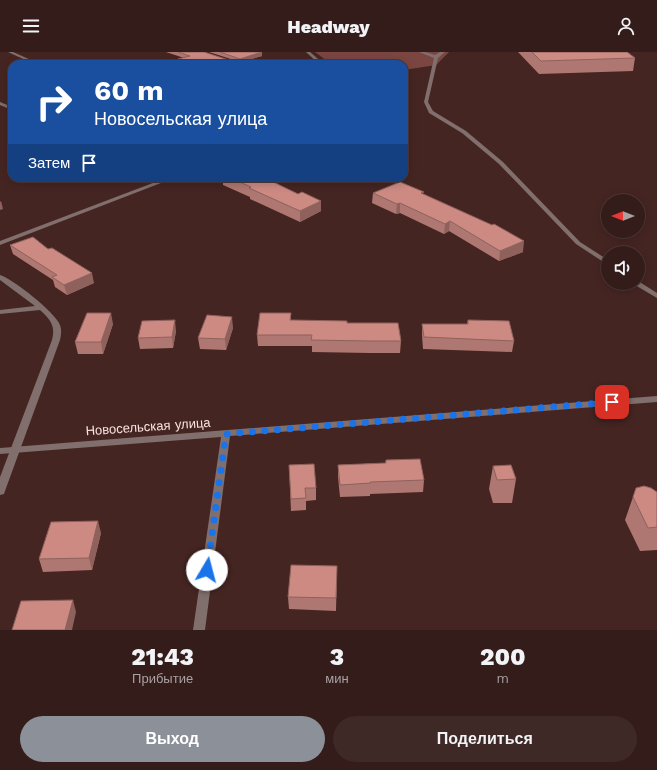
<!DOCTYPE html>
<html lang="ru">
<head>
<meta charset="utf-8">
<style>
	:root { --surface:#341c1a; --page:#3f2927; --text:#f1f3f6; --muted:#a9a1a2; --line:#4e3a39; --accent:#8c9099 }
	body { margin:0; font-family:"Work Sans",sans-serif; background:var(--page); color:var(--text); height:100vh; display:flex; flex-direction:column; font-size:15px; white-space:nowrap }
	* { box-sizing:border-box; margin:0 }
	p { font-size:13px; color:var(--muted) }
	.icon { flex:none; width:22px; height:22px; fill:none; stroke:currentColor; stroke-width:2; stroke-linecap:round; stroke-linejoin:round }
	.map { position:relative; height:578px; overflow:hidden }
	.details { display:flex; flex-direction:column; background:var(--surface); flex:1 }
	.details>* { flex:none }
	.hud { position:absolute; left:8px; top:8px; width:400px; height:122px; border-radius:12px; box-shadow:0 2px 10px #0003,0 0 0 1px var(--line); background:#1a4fa0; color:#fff; overflow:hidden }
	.needle { width:26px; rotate:270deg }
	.tools { position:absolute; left:601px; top:142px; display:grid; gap:8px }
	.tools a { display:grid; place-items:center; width:44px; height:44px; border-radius:50%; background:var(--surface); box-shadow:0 2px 10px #0003,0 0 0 1px var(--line); font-size:20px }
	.pin { position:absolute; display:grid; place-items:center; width:34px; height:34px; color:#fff; margin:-17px; border-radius:8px; box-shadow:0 2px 6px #0006 }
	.me { position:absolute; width:44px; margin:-22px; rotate:8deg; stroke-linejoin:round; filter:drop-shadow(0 0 3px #0008) }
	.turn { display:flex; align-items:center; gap:14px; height:84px; padding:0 20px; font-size:18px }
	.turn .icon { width:52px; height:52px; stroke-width:2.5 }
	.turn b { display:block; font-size:28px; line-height:34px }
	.then { display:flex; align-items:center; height:38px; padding:0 20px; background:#0003; gap:8px; font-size:15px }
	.eta { display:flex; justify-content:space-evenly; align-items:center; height:68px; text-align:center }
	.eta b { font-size:24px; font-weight:800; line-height:28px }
	.cta { display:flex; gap:8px; margin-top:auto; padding:8px 20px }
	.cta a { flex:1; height:46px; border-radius:24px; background:var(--accent); color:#fff; font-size:16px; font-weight:800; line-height:46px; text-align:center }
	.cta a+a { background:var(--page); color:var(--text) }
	header { display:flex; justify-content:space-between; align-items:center; height:52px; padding:0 20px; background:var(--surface); font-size:18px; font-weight:800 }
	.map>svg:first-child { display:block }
	.green { fill:#7b4641 }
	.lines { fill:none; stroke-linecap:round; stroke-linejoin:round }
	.minor { fill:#806f6c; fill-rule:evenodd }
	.tertiary { fill:#806f6c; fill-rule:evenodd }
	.wall { fill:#af7771 }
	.shaded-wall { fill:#8f615c }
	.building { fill:#cc8a83; stroke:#8f615c }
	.route { stroke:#1a73e8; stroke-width:7; stroke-dasharray:0 12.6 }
	.labels { text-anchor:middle; stroke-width:4; stroke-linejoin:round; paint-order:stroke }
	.street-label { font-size:13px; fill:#f9e3e0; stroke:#452522 }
</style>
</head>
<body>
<header><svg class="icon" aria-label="menu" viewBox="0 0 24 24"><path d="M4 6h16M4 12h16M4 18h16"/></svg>Headway<svg class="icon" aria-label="person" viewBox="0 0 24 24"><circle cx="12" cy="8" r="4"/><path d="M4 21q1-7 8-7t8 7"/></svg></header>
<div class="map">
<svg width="657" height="578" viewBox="0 0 657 578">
	<rect width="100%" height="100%" fill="#452522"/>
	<polygon class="green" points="315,0 449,0 436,13 404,18 404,12 331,12"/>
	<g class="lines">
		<g class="minor">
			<polygon points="8,0 13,0 40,12 34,12"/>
			<polygon points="198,0 204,0 240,12 234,12"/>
			<polygon points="306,0 310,0 324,12 319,12"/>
			<polygon points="419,0 425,0 435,3 440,0 445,0 438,6 428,50 433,59 466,79 503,110 580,190 608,208 608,213 576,192 499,112 462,81 429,61 424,50 434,6"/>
			<polygon points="0,50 12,55 12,58 0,53"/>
			<polygon points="166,126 174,126 0,193 0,189"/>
			<path d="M 0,223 C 13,227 55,260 60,273 C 62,278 61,283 60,288 L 5,439 L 4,442 L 0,443 L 0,425 L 52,288 C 56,274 50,267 40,258 L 0,262 L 0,258 L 35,254 L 0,228 Z"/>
			<polygon points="638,229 657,241 657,246 635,233 634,231 638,231"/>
		</g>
		<polygon class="tertiary" points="657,344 657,350 230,384 205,578 193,578 221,385 0,402 0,396"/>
	</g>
	<g class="wall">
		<polygon points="166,0 204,0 232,12 181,12 178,11 178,7 184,6"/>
		<polygon points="209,0 262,0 262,4 240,10"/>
		<polygon points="518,0 627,0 635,6 633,19 539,22"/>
		<polygon points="214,126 265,126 298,142 321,149 321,159 300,170 250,147 250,145 223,133 223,131"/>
		<polygon points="373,141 424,142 523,200 499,209 449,179 444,182 400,161 396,162 372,151"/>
		<polygon points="10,193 48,197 94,231 67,243 55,235 53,228 13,202"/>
		<polygon points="291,261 291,268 347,271 401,289 400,301 370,301 312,300 312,294 258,294 257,283"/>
		<polygon points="468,268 514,289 512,300 423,297 422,283 422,272 467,272"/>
		<polygon points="113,272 103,302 78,302 75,290"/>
		<polygon points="233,276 226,298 200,297 198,286"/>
		<polygon points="176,279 173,296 140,297 138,286"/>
		<polygon points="386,408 424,428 423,440 370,442 370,444 340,445 338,425 338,413 385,411"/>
		<polygon points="289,413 316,436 316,448 306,449 306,458 291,459"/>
		<polygon points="493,414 516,427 512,451 493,451 489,437"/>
		<polygon points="657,440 657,498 640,499 625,468 633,445"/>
		<polygon points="101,481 92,518 43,520 39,507"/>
		<polygon points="337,514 336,559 289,557 288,545"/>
	</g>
	<g class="shaded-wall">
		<polygon points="262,0 262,4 240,10 240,7"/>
		<polygon points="232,9 232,12 222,12"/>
		<polygon points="1,149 3,157 0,158 0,150"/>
		<polygon points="321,149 321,159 300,170 300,159"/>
		<polygon points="400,151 400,161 396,162 397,152"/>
		<polygon points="450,169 449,179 444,182 445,172"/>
		<polygon points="524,189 523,200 499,209 500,199"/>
		<polygon points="92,221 94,231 67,243 64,233"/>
		<polygon points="111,261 113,272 103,302 101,290"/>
		<polygon points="232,265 233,276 226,298 225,287"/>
		<polygon points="175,268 176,279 173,296 172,285"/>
		<polygon points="98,469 101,481 92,518 89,506"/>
		<polygon points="73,548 76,560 72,578 65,578"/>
	</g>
	<g class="building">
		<polygon points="178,0 204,0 232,9 222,12 192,12 178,7 190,4"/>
		<polygon points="220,0 262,0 240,7"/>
		<polygon points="532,0 627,0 635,6 541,9"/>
		<polygon points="231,126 265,126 298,142 302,140 321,149 300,159 249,136 251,135"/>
		<polygon points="400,130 424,140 421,141 492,173 494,172 524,189 500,199 450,169 445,172 400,151 397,152 373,141"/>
		<polygon points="33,185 48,197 52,196 92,221 64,233 52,225 57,223 10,193"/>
		<polygon points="87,261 111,261 101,290 75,290"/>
		<polygon points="260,261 291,261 290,268 347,269 347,271 398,271 401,289 370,289 311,288 312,283 257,283"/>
		<polygon points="207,263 232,265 225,287 198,286"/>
		<polygon points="175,268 172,285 138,286 142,269"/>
		<polygon points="468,268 509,269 514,289 424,285 422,272 468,272"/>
		<polygon points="420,407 424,428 370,430 371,431 340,433 338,413 386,411 386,408"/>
		<polygon points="314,412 316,436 305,436 306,446 291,447 289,413"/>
		<polygon points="511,413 516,427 497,428 493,414"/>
		<polygon points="644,434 651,436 657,440 657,475 648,476 633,445 636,436"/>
		<polygon points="98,469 89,506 39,507 51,470"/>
		<polygon points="291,513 337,514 336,546 288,545"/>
		<polygon points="73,548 65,578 12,578 21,549"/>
	</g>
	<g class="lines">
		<polyline class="route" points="207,518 226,382 612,350"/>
	</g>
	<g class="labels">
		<g class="street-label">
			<text transform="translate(148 374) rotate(-4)" y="5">Новосельская улица</text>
		</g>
	</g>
</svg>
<div class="tools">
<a><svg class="needle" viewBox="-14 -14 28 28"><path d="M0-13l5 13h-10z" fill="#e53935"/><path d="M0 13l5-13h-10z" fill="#a9a1a2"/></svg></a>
<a><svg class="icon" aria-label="sound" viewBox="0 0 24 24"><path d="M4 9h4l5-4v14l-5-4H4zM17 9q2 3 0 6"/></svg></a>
</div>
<div class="pin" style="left:612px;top:350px;background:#d93025"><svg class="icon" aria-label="arrive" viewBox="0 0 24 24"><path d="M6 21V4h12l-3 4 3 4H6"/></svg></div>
<svg class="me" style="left:207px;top:518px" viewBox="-20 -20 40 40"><circle r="19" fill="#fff"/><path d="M0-13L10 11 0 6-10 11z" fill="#1a73e8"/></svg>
<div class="hud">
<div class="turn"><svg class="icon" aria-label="right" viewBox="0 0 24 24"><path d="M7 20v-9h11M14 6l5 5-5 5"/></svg><div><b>60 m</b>Новосельская улица</div></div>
<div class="then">Затем<svg class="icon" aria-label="arrive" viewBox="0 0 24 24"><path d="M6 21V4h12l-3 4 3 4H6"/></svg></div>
</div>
</div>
<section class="details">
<div class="eta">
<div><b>21:43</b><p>Прибытие</p></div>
<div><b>3</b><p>мин</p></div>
<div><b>200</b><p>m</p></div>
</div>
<div class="cta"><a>Выход</a><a>Поделиться</a></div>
</section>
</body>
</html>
